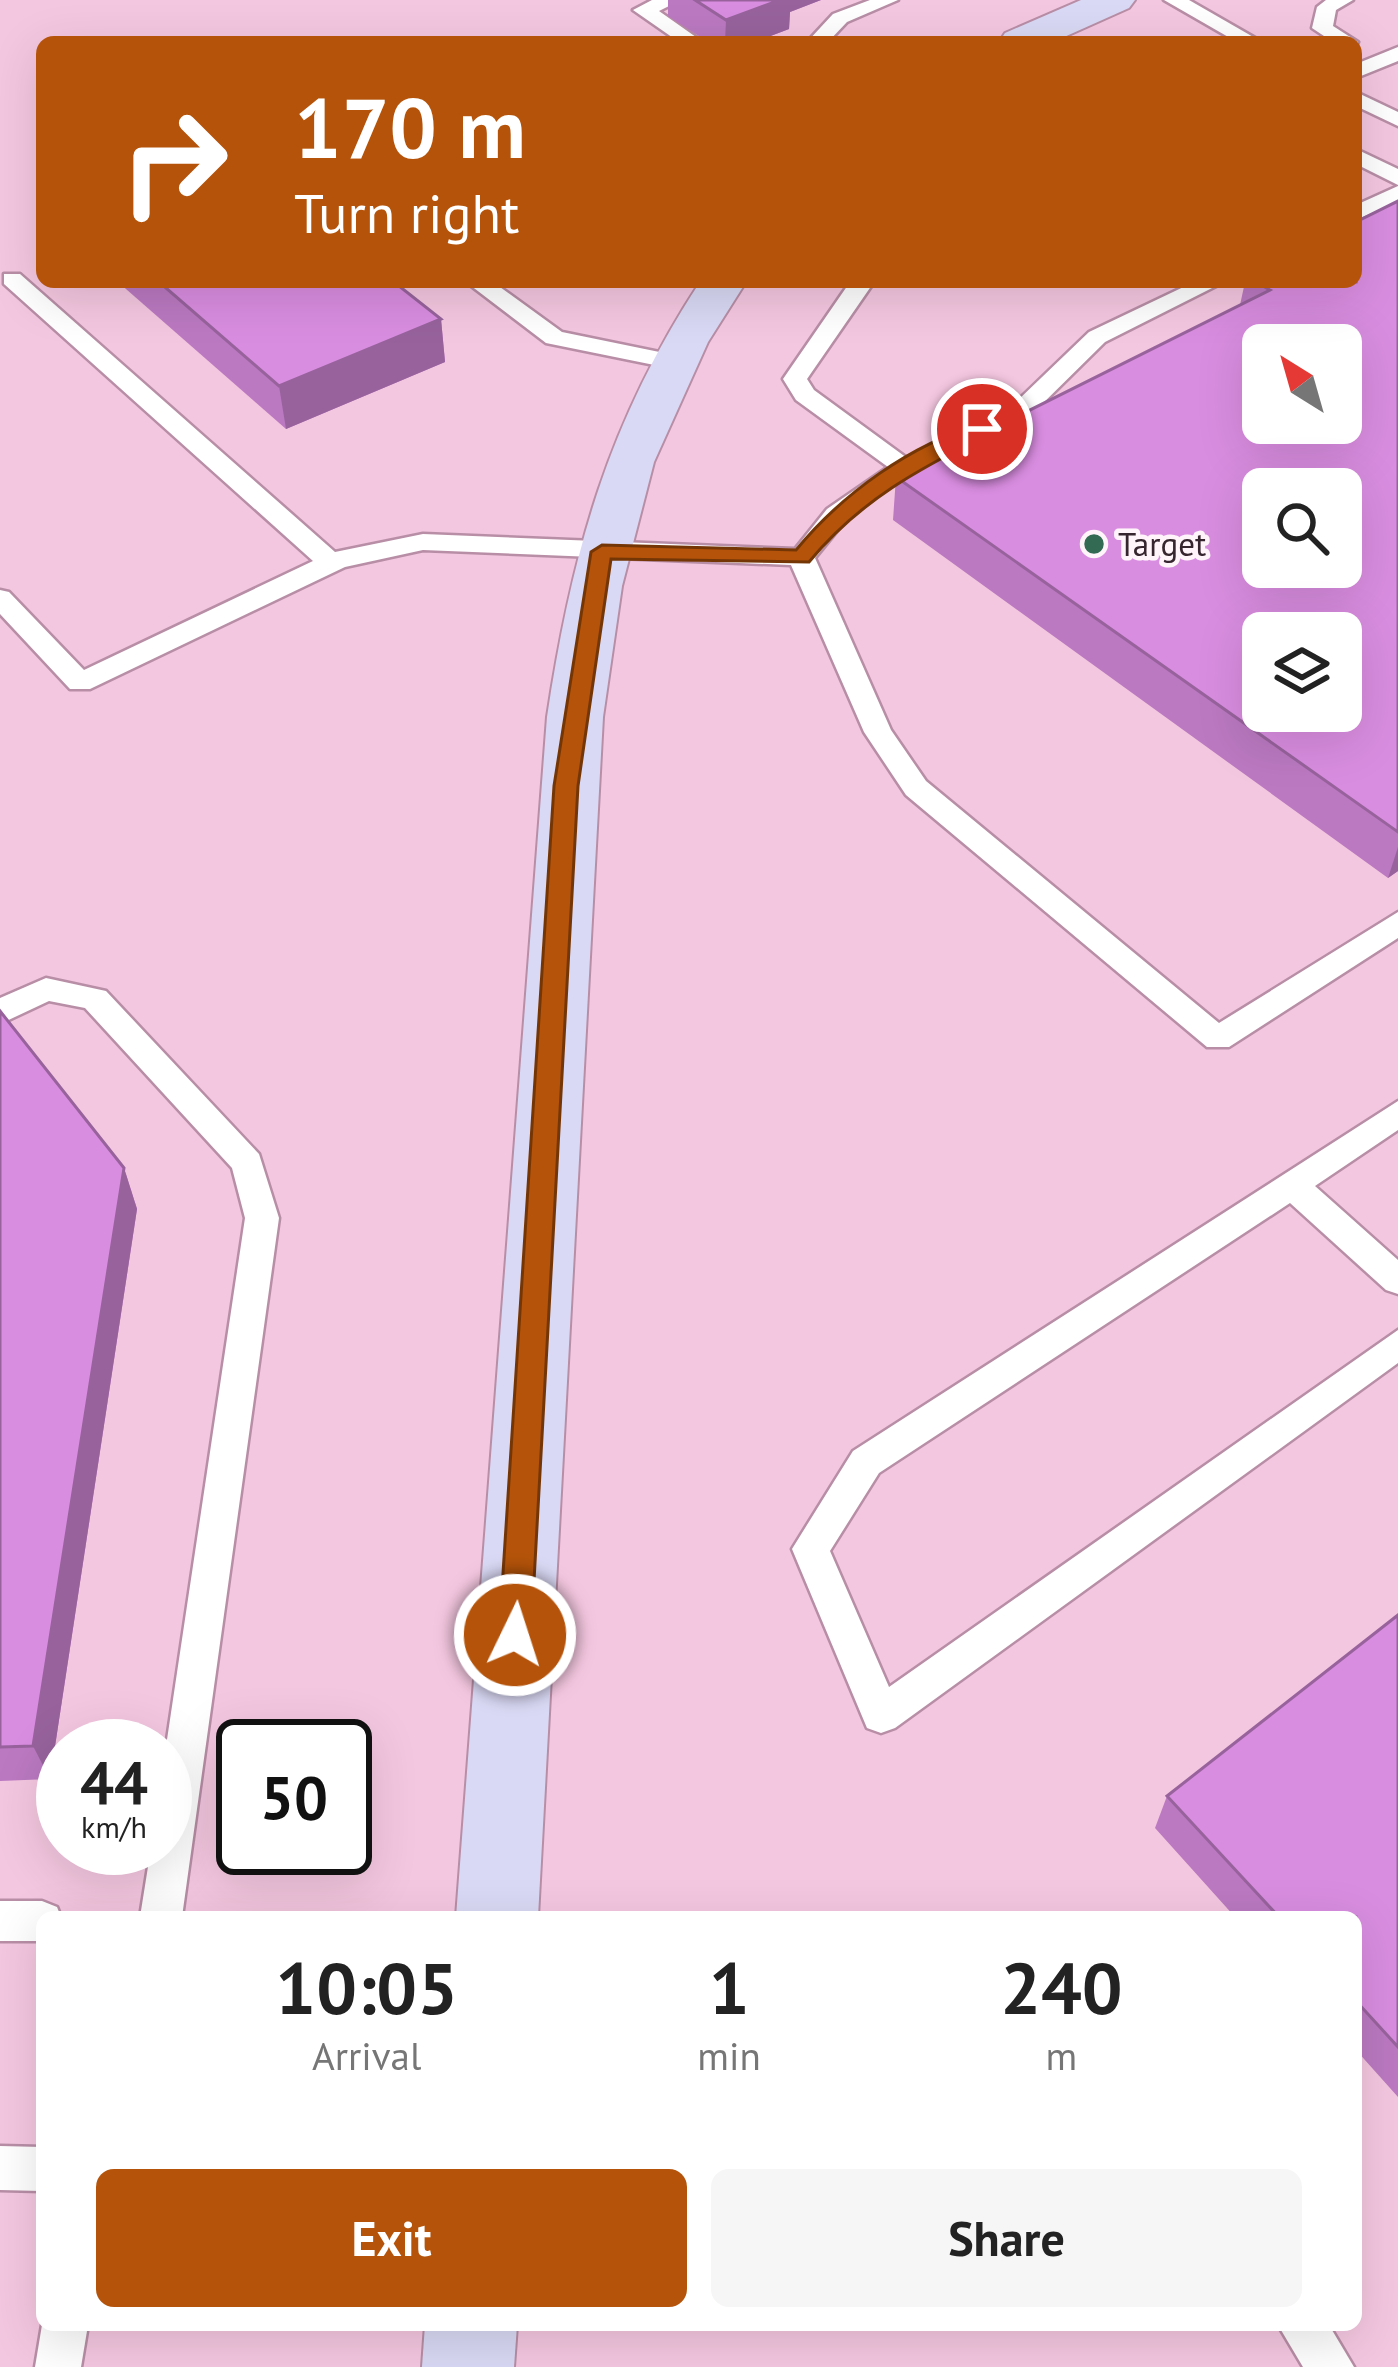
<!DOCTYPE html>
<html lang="en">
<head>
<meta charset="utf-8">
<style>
	:root { --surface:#fff; --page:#f6f6f6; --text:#222; --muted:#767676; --accent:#b45309 }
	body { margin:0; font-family:"PT Sans",sans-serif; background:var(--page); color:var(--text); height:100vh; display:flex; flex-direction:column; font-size:45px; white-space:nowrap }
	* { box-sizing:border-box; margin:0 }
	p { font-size:39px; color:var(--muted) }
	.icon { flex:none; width:66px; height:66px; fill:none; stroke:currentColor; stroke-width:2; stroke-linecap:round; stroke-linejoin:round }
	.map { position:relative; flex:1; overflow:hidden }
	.details { position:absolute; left:36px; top:1911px; width:1326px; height:420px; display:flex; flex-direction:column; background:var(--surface); border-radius:18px; box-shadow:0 12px 48px #0002 }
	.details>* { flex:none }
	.hud { position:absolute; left:36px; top:36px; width:1326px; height:252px; border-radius:18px; box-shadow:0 12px 48px #0002; background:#b45309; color:#fff; overflow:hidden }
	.needle { width:78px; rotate:323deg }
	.buttons { position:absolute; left:1242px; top:324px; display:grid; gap:24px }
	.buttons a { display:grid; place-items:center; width:120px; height:120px; border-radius:18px; background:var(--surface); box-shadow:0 12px 48px #0002; font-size:60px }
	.speed { position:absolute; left:36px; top:1719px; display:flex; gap:24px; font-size:60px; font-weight:700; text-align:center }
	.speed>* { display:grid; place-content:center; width:156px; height:156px; border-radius:50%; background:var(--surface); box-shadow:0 12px 48px #0002; line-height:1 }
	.speed small { font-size:30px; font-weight:400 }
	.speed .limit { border:6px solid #111; border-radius:18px; background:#fff; color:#111 }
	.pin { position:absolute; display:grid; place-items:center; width:102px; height:102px; color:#fff; margin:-51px; border:6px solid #fff; border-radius:50%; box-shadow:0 3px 12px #0007 }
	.me { position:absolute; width:132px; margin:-66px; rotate:4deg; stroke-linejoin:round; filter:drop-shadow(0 0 9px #0008) }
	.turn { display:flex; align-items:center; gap:42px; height:252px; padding:0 60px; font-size:54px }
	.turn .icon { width:156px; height:156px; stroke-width:2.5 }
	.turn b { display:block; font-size:84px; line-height:102px }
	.eta { display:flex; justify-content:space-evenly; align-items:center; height:204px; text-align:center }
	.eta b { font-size:72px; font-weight:800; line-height:84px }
	.action { display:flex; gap:24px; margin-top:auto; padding:24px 60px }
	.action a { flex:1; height:138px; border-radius:18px; background:var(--accent); color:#fff; font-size:48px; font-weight:800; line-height:138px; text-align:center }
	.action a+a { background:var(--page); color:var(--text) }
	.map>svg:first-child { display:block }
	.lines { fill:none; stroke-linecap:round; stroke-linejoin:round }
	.service-casing { stroke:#b88ea6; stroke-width:5 }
	.secondary-casing { stroke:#b88ea6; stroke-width:4 }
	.service { fill:#fff; fill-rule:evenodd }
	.secondary { fill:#dad9f5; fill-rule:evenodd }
	.wall { fill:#bb79c1 }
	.shaded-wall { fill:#98639d }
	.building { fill:#d98de0; stroke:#98639d; stroke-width:3; fill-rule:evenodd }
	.route { fill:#b45309; stroke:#753606; stroke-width:3 }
	.poi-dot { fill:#326a53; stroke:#fef4f9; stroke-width:4.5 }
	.labels { text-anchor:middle; stroke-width:9; stroke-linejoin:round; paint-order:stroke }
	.far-poi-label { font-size:33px; fill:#36252e; stroke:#fef4f9; text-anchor:start }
</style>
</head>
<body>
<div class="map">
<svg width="1398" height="2367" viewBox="0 0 1398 2367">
	<rect width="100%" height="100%" fill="#f4c7e0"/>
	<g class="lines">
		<defs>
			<g id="service">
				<polygon points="652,0 681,0 659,11 703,42 679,42 633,10"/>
				<polygon points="870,0 898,0 847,22 828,42 807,42 833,14"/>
				<polygon points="1164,0 1189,0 1262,42 1237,42"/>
				<polygon points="1326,0 1353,0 1336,10 1333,26 1358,42 1356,45 1333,42 1312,28 1317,7"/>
				<polygon points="1398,47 1398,61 1356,78 1356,64"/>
				<polygon points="1356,92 1398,112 1398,126 1356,106"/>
				<polygon points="1356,149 1398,169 1398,185 1356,164"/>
				<polygon points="1398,186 1398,201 1356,220 1356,205"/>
				<polygon points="4,274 20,274 335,552 423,534 795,549 827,509 888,467 796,400 783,379 850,282 874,282 807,379 814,390 907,458 1013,405 1089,332 1194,282 1224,282 1105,342 1031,415 893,484 845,521 815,558 891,730 926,781 1219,1023 1398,912 1398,938 1229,1047 1207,1047 906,795 864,732 791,565 423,550 345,567 90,689 70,689 0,614 0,590 9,592 84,670 313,561 4,284"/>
				<polygon points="466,282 493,282 562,332 674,355 686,362 674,369 546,343"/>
				<polygon points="46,978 106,991 259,1154 279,1218 182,1917 140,1917 151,1848 165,1848 165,1753 245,1218 232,1168 85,1008 49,1001 0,1024 0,998"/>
				<polygon points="1398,1101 1398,1130 1315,1186 1398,1260 1398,1294 1386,1290 1290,1203 879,1473 830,1551 889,1687 1398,1330 1398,1363 895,1728 881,1733 867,1728 792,1549 853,1451"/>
				<polygon points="0,1901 42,1901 57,1907 61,1917 42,1917 42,1941 0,1941"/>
				<polygon points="0,2146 42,2147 42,2191 0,2190"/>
				<polygon points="42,2325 88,2325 81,2367 35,2367"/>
				<polygon points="1278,2325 1329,2325 1354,2367 1303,2367"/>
			</g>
			<g id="secondary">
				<polygon points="1081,0 1135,0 1129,8 1053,42 999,42 1005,33"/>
				<path d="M 700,282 L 746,282 L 708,342 L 654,462 L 622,586 L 603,717 L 538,1917 L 456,1917 L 547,717 C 572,552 608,422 700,282 Z"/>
				<polygon points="425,2325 517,2325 514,2367 422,2367"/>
			</g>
		</defs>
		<use href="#service" class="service-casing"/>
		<use href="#secondary" class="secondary-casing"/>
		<use href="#service" class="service"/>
		<use href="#secondary" class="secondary"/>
	</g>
	<g class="wall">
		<polygon points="668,0 821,0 790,12 789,29 755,42 708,42 668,16"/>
		<polygon points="1398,201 1398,871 1388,878 893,520 896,477 1240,305 1245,282 1356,282"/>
		<polygon points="118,282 394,282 441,319 445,362 286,429"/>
		<polygon points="0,1011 124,1168 137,1209 50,1779 0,1781"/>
		<polygon points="1398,1615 1398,2097 1356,2050 1356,1917 1235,1917 1155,1828 1167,1796"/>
	</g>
	<g class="shaded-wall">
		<polygon points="772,0 821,0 790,12 789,29 755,42 725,42 726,20"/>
		<polygon points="441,319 445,362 286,429 279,386"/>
		<polygon points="1398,847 1398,871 1388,878"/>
		<polygon points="124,1168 137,1209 50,1779 33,1746"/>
	</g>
	<g class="building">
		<polygon points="695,0 780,0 726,20"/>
		<path d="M 1398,201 L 1398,832 L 896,477 L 1270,290 L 1256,282 L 1356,282 L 1356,222 ZM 1263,345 L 1341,345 L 1341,423 L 1263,423 ZM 1263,489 L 1341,489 L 1341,567 L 1263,567 ZM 1263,633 L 1341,633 L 1341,711 L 1263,711 Z"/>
		<polygon points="159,282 394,282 441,319 279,386"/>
		<polygon points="0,1011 124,1168 33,1746 0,1747"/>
		<polygon points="1398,1615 1398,2047 1356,2001 1356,1917 1279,1917 1167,1796"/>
	</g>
	<path class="route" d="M 982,423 L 990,425 L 990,433 C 919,469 860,500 809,562 L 611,559 L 578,786 L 531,1635 L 526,1645 L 504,1645 L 499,1635 L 554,786 L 591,552 L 602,545 L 796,550 C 843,493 910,445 982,423 Z"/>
	<circle class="poi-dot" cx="1094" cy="544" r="12"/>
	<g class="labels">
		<g class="far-poi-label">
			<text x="1118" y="556">Target</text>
		</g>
	</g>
</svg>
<div class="buttons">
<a><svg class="needle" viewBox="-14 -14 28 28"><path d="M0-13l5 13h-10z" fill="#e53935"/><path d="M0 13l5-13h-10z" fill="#767676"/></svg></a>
<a><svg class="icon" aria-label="search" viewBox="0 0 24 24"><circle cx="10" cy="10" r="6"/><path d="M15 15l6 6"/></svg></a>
<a><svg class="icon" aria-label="layers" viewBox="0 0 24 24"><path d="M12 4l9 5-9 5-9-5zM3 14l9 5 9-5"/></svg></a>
</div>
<div class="speed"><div>44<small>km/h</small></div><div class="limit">50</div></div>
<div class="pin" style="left:982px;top:429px;background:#d93025"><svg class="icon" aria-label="arrive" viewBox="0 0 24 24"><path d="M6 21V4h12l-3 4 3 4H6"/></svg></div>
<svg class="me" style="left:515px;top:1635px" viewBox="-20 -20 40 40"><circle r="17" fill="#b45309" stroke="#fff" stroke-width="3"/><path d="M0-11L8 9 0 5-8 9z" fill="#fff"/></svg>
<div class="hud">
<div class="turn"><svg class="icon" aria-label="right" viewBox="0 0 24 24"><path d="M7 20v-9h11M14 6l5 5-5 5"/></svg><div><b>170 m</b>Turn right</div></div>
</div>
<section class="details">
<div class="eta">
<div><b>10:05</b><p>Arrival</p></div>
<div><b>1</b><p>min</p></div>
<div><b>240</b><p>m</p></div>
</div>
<div class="action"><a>Exit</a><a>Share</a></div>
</section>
</div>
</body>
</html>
